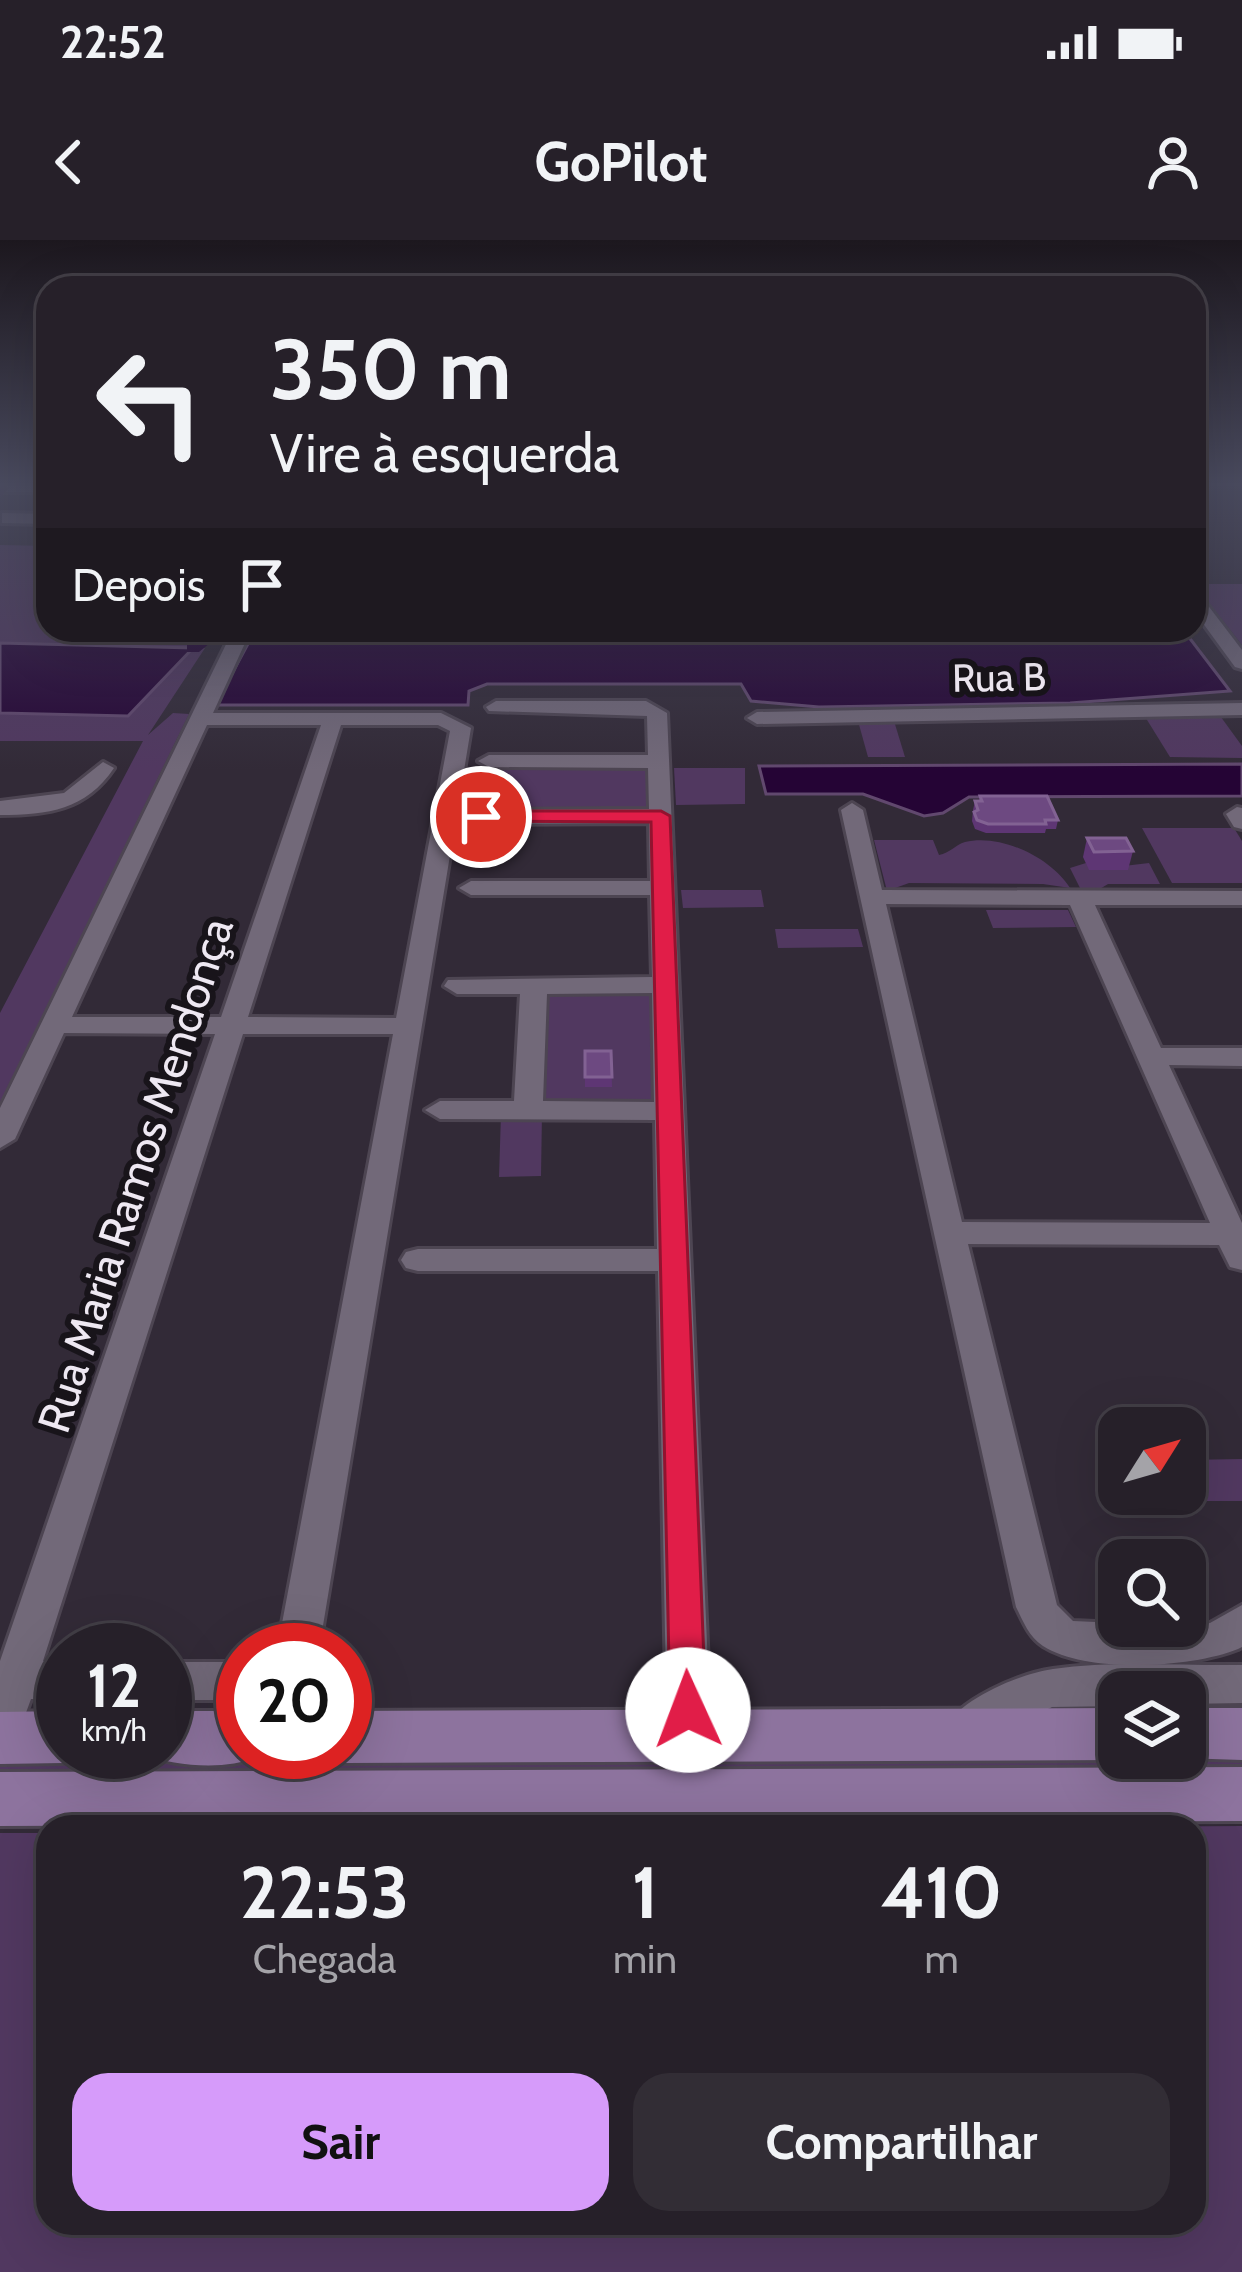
<!DOCTYPE html>
<html lang="pt">
<head>
<meta charset="utf-8">
<style>
	:root { --surface:#262029; --page:#322d35; --text:#f1f3f6; --muted:#a4a3a8; --line:#423e46; --accent:#d69bfa }
	body { margin:0; font-family:Cabin,sans-serif; background:var(--page); color:var(--text); height:100vh; display:flex; flex-direction:column; font-size:45px; white-space:nowrap }
	* { box-sizing:border-box; margin:0 }
	p { font-size:39px; color:var(--muted) }
	.icon { flex:none; width:66px; height:66px; fill:none; stroke:currentColor; stroke-width:2; stroke-linecap:round; stroke-linejoin:round }
	.map { position:relative; flex:1; overflow:hidden }
	.sheet { position:absolute; left:36px; top:1575px; width:1170px; height:420px; display:flex; flex-direction:column; background:var(--surface); border-radius:36px; box-shadow:0 12px 48px #0002,0 0 0 3px var(--line) }
	.sheet>* { flex:none }
	.guide { position:absolute; left:36px; top:36px; width:1170px; height:366px; border-radius:36px; box-shadow:0 12px 48px #0002,0 0 0 3px var(--line); background:#262029; color:var(--text); overflow:hidden }
	.needle { width:78px; rotate:53deg }
	.fabs { position:absolute; left:1098px; top:1167px; display:grid; gap:24px }
	.fabs a { display:grid; place-items:center; width:108px; height:108px; border-radius:24px; background:var(--surface); box-shadow:0 12px 48px #0002,0 0 0 3px var(--line); font-size:60px }
	.speed { position:absolute; left:36px; top:1383px; display:flex; gap:24px; font-size:60px; font-weight:700; text-align:center }
	.speed>* { display:grid; place-content:center; width:156px; height:156px; border-radius:50%; background:var(--surface); box-shadow:0 12px 48px #0002,0 0 0 3px var(--line); line-height:1 }
	.speed small { font-size:30px; font-weight:400 }
	.speed .limit { border:18px solid #d22; background:#fff; color:#111 }
	.pin { position:absolute; display:grid; place-items:center; width:102px; height:102px; color:#fff; margin:-51px; border:6px solid #fff; border-radius:50%; box-shadow:0 3px 12px #0007 }
	.me { position:absolute; width:132px; margin:-66px; rotate:358deg; stroke-linejoin:round; filter:drop-shadow(0 0 9px #0008) }
	.turn { display:flex; align-items:center; gap:42px; height:252px; padding:0 36px; font-size:54px }
	.turn .icon { width:156px; height:156px; stroke-width:2.5 }
	.turn b { display:block; font-size:84px; line-height:102px }
	.then { display:flex; align-items:center; height:114px; padding:0 36px; background:#0003; gap:24px; font-size:45px }
	.eta { display:flex; justify-content:space-evenly; align-items:center; height:204px; text-align:center }
	.eta b { font-size:72px; font-weight:700; line-height:84px }
	.button { display:flex; gap:24px; margin-top:auto; padding:24px 36px }
	.button a { flex:1; height:138px; border-radius:36px; background:var(--accent); color:#111; font-size:48px; font-weight:700; line-height:138px; text-align:center }
	.button a+a { background:var(--page); color:var(--text) }
	.status { display:flex; justify-content:space-between; align-items:center; height:84px; padding:0 60px; background:var(--surface); direction:ltr }
	.status svg { height:33px; fill:currentColor }
	header { display:flex; justify-content:space-between; align-items:center; height:156px; padding:0 36px; background:var(--surface); font-size:54px; font-weight:700 }
	.map>svg:first-child { display:block }
	.green { fill:#513860 }
	.water { fill:#250435; stroke:#61486e; stroke-width:3 }
	.lines { fill:none; stroke-linecap:round; stroke-linejoin:round }
	.canal { fill:#250435; fill-rule:evenodd }
	.minor-casing { stroke:#4d4552; stroke-width:6 }
	.major-casing { stroke:#4d4552; stroke-width:6 }
	.minor { fill:#726979; fill-rule:evenodd }
	.major { fill:#8d739e; fill-rule:evenodd }
	.wall { fill:#5e3674 }
	.shaded-wall { fill:#462956 }
	.building { fill:#6d4981; stroke:#826293; stroke-width:3 }
	.route { fill:#e11d48; stroke:#92132f; stroke-width:3 }
	.labels { text-anchor:middle; stroke-width:12; stroke-linejoin:round; paint-order:stroke }
	.far-street-label { font-size:39px; fill:#eee8f2; stroke:#18141a }
	.street-label { font-size:45px; fill:#eee8f2; stroke:#18141a }
</style>
</head>
<body>
<div class="status"><b>22:52</b><svg viewBox="0 0 49 12"><path d="M0 12V9h3v3zM5 12V6h3v6zM10 12V3h3v9zM15 12V0h3v12zM26 1h20v11H26zM47 4h2v5h-2z"/></svg></div>
<header><svg class="icon" aria-label="back" viewBox="0 0 24 24"><path d="M15 5l-7 7 7 7"/></svg>GoPilot<svg class="icon" aria-label="person" viewBox="0 0 24 24"><circle cx="12" cy="8" r="4"/><path d="M4 21q1-7 8-7t8 7"/></svg></header>
<div class="map">
<svg width="1242" height="2032" viewBox="0 0 1242 2032">
	<rect width="100%" height="100%" fill="#322a37"/>
	<g class="green">
		<polygon points="0,305 48,306 48,390 203,390 193,407 205,408 148,495 173,473 189,474 0,864 0,773 143,501 0,501 0,473 128,476 192,409 0,403"/>
		<polygon points="1194,344 1242,344 1242,405"/>
		<polygon points="1218,473 1242,506 1242,518 1170,517 1144,475"/>
		<polygon points="858,481 894,481 905,517 868,517"/>
		<polygon points="504,524 649,525 651,567 617,567 616,573 498,573"/>
		<polygon points="674,528 745,528 745,564 676,565"/>
		<polygon points="1142,588 1234,588 1242,601 1242,643 1172,643"/>
		<path d="M 874,600 L 933,600 L 939,615 C 950,613 955,605 965,602 C 1002,593 1052,619 1070,648 L 1043,644 L 909,643 L 887,651 Z"/>
		<polygon points="1086,623 1090,630 1149,623 1160,644 1108,644 1098,650 1081,650 1070,628"/>
		<polygon points="681,650 761,650 764,667 683,668"/>
		<polygon points="986,670 1068,670 1076,687 993,688"/>
		<polygon points="775,689 858,689 863,707 778,708"/>
		<polygon points="544,751 654,751 658,865 537,864"/>
		<polygon points="542,873 541,936 499,937 501,874"/>
		<polygon points="1242,1219 1242,1261 1187,1261 1185,1220"/>
		<polygon points="0,1517 1242,1517 1242,1536 0,1539"/>
		<polygon points="1242,1586 1242,2032 0,2032 0,1593 48,1593 48,1983 1194,1983 1194,1587 1095,1587"/>
	</g>
	<g class="water">
		<polygon points="813,390 1109,390 1188,396 1230,451 1070,463 819,467 751,461 741,444 487,444 469,451 468,465 215,465 255,391"/>
		<polygon points="0,403 193,408 128,476 0,473"/>
		<polygon points="1242,524 1242,556 969,557 943,573 924,576 863,554 766,554 759,526"/>
	</g>
	<g class="lines">
		<polygon class="canal" points="207,390 226,390 199,412 187,412 187,404"/>
		<defs>
			<g id="minor">
				<rect x="0" y="246" width="48" height="6"/>
				<polygon points="2,273 48,274 48,284 2,283"/>
				<polygon points="1194,354 1200,355 1242,410 1242,429 1235,427 1194,371"/>
				<path d="M 233,390 L 251,390 L 213,473 L 441,473 L 471,488 L 319,1410 L 277,1410 L 393,794 L 243,794 L 43,1421 L 63,1421 L 63,1459 L 31,1459 L 16,1500 L 0,1506 L 0,1421 L 215,794 L 64,793 L 15,899 L 0,908 L 0,868 ZM 207,485 L 321,485 L 221,777 L 72,777 ZM 341,485 L 438,485 L 450,491 L 396,778 L 248,777 Z"/>
				<path d="M 496,461 L 646,461 L 667,473 L 711,1496 L 705,1510 L 689,1516 L 673,1510 L 667,1496 L 658,1031 L 418,1031 L 406,1028 L 401,1020 L 406,1012 L 418,1009 L 657,1009 L 655,880 L 440,879 L 425,870 L 440,861 L 514,861 L 520,754 L 457,754 L 444,746 L 448,740 L 652,737 L 650,655 L 471,655 L 459,648 L 471,641 L 650,641 L 649,583 L 481,584 L 470,577 L 481,570 L 649,569 L 648,528 L 489,527 L 478,521 L 489,515 L 648,515 L 647,476 L 489,471 L 486,467 ZM 652,753 L 654,862 L 543,861 L 547,754 Z"/>
				<polygon points="1242,463 1242,475 757,484 747,478 757,472"/>
				<path d="M 103,522 L 114,528 C 86,570 48,575 0,575 L 0,561 L 64,553 Z"/>
				<path d="M 852,563 L 863,570 L 882,650 L 1242,651 L 1242,665 L 1095,665 L 1161,808 L 1242,808 L 1242,826 L 1169,825 L 1242,983 L 1242,1030 L 1230,1027 L 1219,1005 L 968,1004 L 1057,1365 L 1073,1381 L 1185,1386 L 1210,1383 L 1242,1365 L 1242,1407 L 1238,1409 C 1191,1428 1087,1434 1043,1406 C 1029,1397 1023,1381 1016,1367 L 841,570 ZM 886,664 L 1070,665 L 1210,983 L 962,982 Z"/>
				<polygon points="1237,567 1242,568 1242,589 1234,587 1226,574"/>
				<rect x="165" y="1422" width="78" height="38"/>
				<path d="M 1242,1425 L 1242,1463 L 1185,1464 L 1185,1452 L 1119,1452 L 1119,1466 L 1052,1467 L 964,1512 L 948,1506 L 942,1492 C 957,1460 1019,1434 1053,1429 C 1114,1420 1181,1426 1242,1425 Z"/>
			</g>
			<g id="major">
				<polygon points="1119,1468 1119,1518 1123,1518 1119,1520 345,1523 324,1512 345,1512 345,1471"/>
				<polygon points="1185,1468 1242,1468 1242,1520 1181,1518 1185,1518"/>
				<polygon points="63,1471 63,1512 83,1515 63,1523 0,1524 0,1472"/>
				<path d="M 165,1471 L 243,1471 L 243,1512 L 264,1512 C 237,1532 177,1527 145,1515 L 165,1512 Z"/>
				<polygon points="1242,1527 1242,1581 0,1586 0,1532"/>
			</g>
		</defs>
		<use href="#minor" class="minor-casing"/>
		<use href="#major" class="major-casing"/>
		<use href="#minor" class="minor"/>
		<use href="#major" class="major"/>
	</g>
	<g class="wall">
		<polygon points="980,556 1058,580 1056,589 1046,589 1045,593 986,593 975,589 972,581 973,570 975,561 979,561"/>
		<polygon points="1087,598 1133,611 1128,630 1089,630 1083,617"/>
		<polygon points="585,811 611,811 612,847 585,847"/>
	</g>
	<polygon class="shaded-wall" points="2,246 7,246 8,249 0,258 0,249"/>
	<g class="building">
		<polygon points="980,556 1047,556 1058,580 1045,580 1046,584 988,584 977,580 974,572 978,570 975,561 982,561"/>
		<polygon points="1087,598 1126,598 1133,611 1094,612"/>
		<polygon points="585,811 611,811 612,837 585,837"/>
	</g>
	<linearGradient id="sky" x2="0" y2="1"><stop stop-color="#1c171e"/><stop offset="0.46" stop-color="#494a5e"/><stop offset="1" stop-color="#494a5e" stop-opacity="0"/></linearGradient>
	<rect width="1242" height="530" fill="url(#sky)"/>
	<polygon class="route" points="481,571 661,571 670,576 706,1470 700,1481 688,1486 675,1481 670,1470 651,582 474,581 471,577"/>
	<g class="labels">
		<g class="far-street-label">
			<text transform="translate(999 437) rotate(-1)" y="14">Rua B</text>
		</g>
		<g class="street-label">
			<text transform="translate(135 935) rotate(-72)" y="16">Rua Maria Ramos Mendonça</text>
		</g>
	</g>
</svg>
<div class="fabs">
<a><svg class="needle" viewBox="-14 -14 28 28"><path d="M0-13l5 13h-10z" fill="#e53935"/><path d="M0 13l5-13h-10z" fill="#a4a3a8"/></svg></a>
<a><svg class="icon" aria-label="search" viewBox="0 0 24 24"><circle cx="10" cy="10" r="6"/><path d="M15 15l6 6"/></svg></a>
<a><svg class="icon" aria-label="layers" viewBox="0 0 24 24"><path d="M12 4l9 5-9 5-9-5zM3 14l9 5 9-5"/></svg></a>
</div>
<div class="speed"><div>12<small>km/h</small></div><div class="limit">20</div></div>
<div class="pin" style="left:481px;top:577px;background:#d93025"><svg class="icon" aria-label="arrive" viewBox="0 0 24 24"><path d="M6 21V4h12l-3 4 3 4H6"/></svg></div>
<svg class="me" style="left:688px;top:1470px" viewBox="-20 -20 40 40"><circle r="19" fill="#fff"/><path d="M0-13L10 11 0 6-10 11z" fill="#e11d48"/></svg>
<div class="guide">
<div class="turn"><svg class="icon" aria-label="left" viewBox="0 0 24 24"><path d="M17 20v-9H6M10 6l-5 5 5 5"/></svg><div><b>350 m</b>Vire à esquerda</div></div>
<div class="then">Depois<svg class="icon" aria-label="arrive" viewBox="0 0 24 24"><path d="M6 21V4h12l-3 4 3 4H6"/></svg></div>
</div>
<section class="sheet">
<div class="eta">
<div><b>22:53</b><p>Chegada</p></div>
<div><b>1</b><p>min</p></div>
<div><b>410</b><p>m</p></div>
</div>
<div class="button"><a>Sair</a><a>Compartilhar</a></div>
</section>
</div>
</body>
</html>
